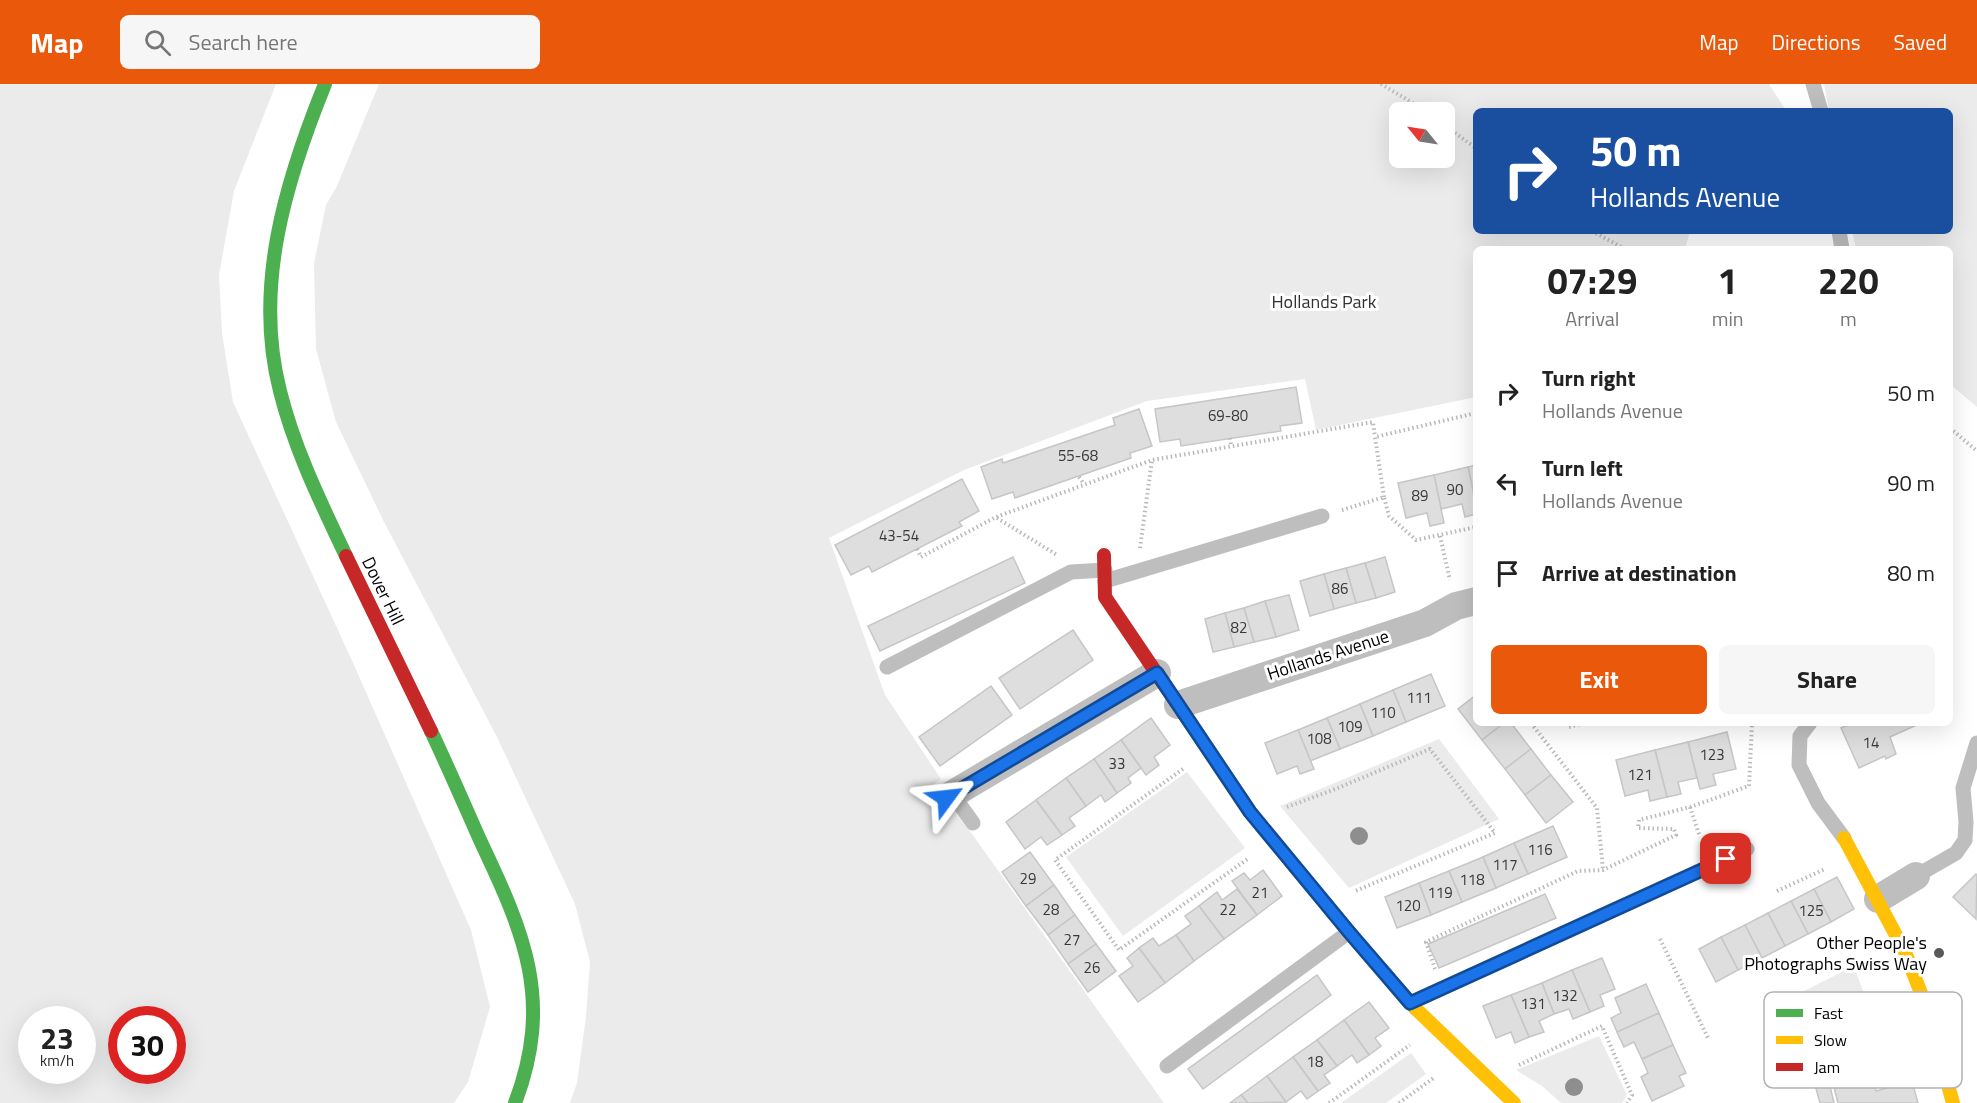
<!DOCTYPE html>
<html lang="en">
<head>
<meta charset="utf-8">
<style>
	:root { --surface:#fff; --page:#f6f6f6; --text:#222; --muted:#767676; --accent:#ea580c }
	body { margin:0; font-family:"Titillium Web",sans-serif; background:var(--page); color:var(--text); height:100vh; display:flex; flex-direction:column; font-size:22px; white-space:nowrap }
	* { box-sizing:border-box; margin:0 }
	p { font-size:20px; color:var(--muted) }
	.icon { flex:none; width:33px; height:33px; fill:none; stroke:currentColor; stroke-width:2; stroke-linecap:round; stroke-linejoin:round }
	.map { position:relative; flex:1; overflow:hidden }
	.side { position:absolute; left:1473px; top:162px; width:480px; height:480px; display:flex; flex-direction:column; background:var(--surface); border-radius:9px; box-shadow:0 6px 24px #0002 }
	.side>* { flex:none }
	.guide { position:absolute; left:1473px; top:24px; width:480px; height:126px; border-radius:9px; box-shadow:0 6px 24px #0002; background:#1a4fa0; color:#fff; overflow:hidden }
	.needle { width:39px; rotate:300deg }
	.controls { position:absolute; left:1389px; top:18px; display:grid; gap:12px }
	.controls a { display:grid; place-items:center; width:66px; height:66px; border-radius:9px; background:var(--surface); box-shadow:0 6px 24px #0002; font-size:30px }
	.speed { position:absolute; left:18px; top:922px; display:flex; gap:12px; font-size:30px; font-weight:700; text-align:center }
	.speed>* { display:grid; place-content:center; width:78px; height:78px; border-radius:50%; background:var(--surface); box-shadow:0 6px 24px #0002; line-height:1 }
	.speed small { font-size:15px; font-weight:400 }
	.speed .limit { border:9px solid #d22; background:#fff; color:#111 }
	.pin { position:absolute; display:grid; place-items:center; width:51px; height:51px; color:#fff; margin:-26px; border-radius:12px; box-shadow:0 3px 9px #0006 }
	.me { position:absolute; width:66px; margin:-33px; rotate:60deg; stroke-linejoin:round; filter:drop-shadow(0 0 4px #0008) }
	.turn { display:flex; align-items:center; gap:21px; height:126px; padding:0 18px; font-size:27px }
	.turn .icon { width:78px; height:78px; stroke-width:2.5 }
	.turn b { display:block; font-size:42px; line-height:51px }
	.eta { display:flex; justify-content:space-evenly; align-items:center; height:102px; text-align:center }
	.eta b { font-size:36px; font-weight:700; line-height:42px }
	.button { display:flex; gap:12px; margin-top:auto; padding:12px 18px }
	.button a { flex:1; height:69px; border-radius:9px; background:var(--accent); color:#fff; font-size:24px; font-weight:700; line-height:69px; text-align:center }
	.button a+a { background:var(--page); color:var(--text) }
	ul { padding:0; list-style:none }
	li { display:flex; align-items:center; gap:18px; height:90px; padding:0 18px }
	li div { flex:1 }
	li b { display:block; font-size:22px }
	li em { font-style:normal }
	header { display:flex; align-items:center; gap:36px; box-sizing:border-box; height:84px; padding:0 30px; background:var(--accent); color:#fff }
	header strong { font-size:28px }
	nav { display:flex; gap:33px; margin-inline-start:auto; font-size:21px }
	.search { width:420px; height:54px; background:var(--page); display:flex; align-items:center; gap:15px; box-sizing:border-box; padding:0 21px; border-radius:9px; color:var(--muted); font-size:22px }
	.map>svg:first-child { display:block }
	.green { fill:#ebebeb; fill-rule:evenodd }
	.building { fill:#dedede; stroke:#c6c6c6; stroke-width:1.5 }
	.lines { fill:none; stroke-linecap:round; stroke-linejoin:round }
	.path { stroke:#b9b9b9; stroke-width:4; stroke-dasharray:1.5 3; stroke-linecap:butt }
	.lane { stroke:#bebebe; stroke-width:15 }
	.street { stroke:#bebebe; stroke-width:28 }
	.fast { stroke:#4caf50; stroke-width:14 }
	.slow { stroke:#ffc107; stroke-width:14 }
	.jam { stroke:#c62828; stroke-width:14 }
	.tree { fill:#8e8e8e }
	.route-casing { stroke:#114b97; stroke-width:15 }
	.route { stroke:#1a73e8; stroke-width:10 }
	.poi-dot { fill:#595959; stroke:#fff; stroke-width:2 }
	.labels { text-anchor:middle; stroke-width:6; stroke-linejoin:round; paint-order:stroke }
	.number-label { font-size:15px; fill:#383838 }
	.park-label { font-size:18px; fill:#313131; stroke:#fff }
	.street-label { font-size:18px; fill:#000; stroke:#fff }
	.poi-label { font-size:18px; fill:#000; stroke:#fff; text-anchor:end }
	.key { fill:#fff; stroke:#b2b2b2; stroke-width:1.5 }
	.key-label { font-size:16px; fill:#000 }
</style>
</head>
<body>
<header>
<strong>Map</strong>
<div class="search"><svg class="icon" aria-label="search" viewBox="0 0 24 24"><circle cx="10" cy="10" r="6"/><path d="M15 15l6 6"/></svg>Search here</div>
<nav><a>Map</a><a>Directions</a><a>Saved</a></nav>
</header>
<div class="map">
<svg width="1977" height="1019" viewBox="0 0 1977 1019">
	<rect width="100%" height="100%" fill="#fff"/>
	<g class="green">
		<path d="M 0,0 L 276,0 L 234,107 L 219,191 L 222,249 L 233,318 L 354,581 L 471,846 L 490,923 L 468,998 L 454,1019 L 0,1019 ZM 32,936 L 82,936 L 82,987 L 32,987 ZM 122,936 L 172,936 L 172,987 L 122,987 Z"/>
		<path d="M 379,0 L 1769,0 L 1785,25 L 1798,27 L 1476,27 L 1476,147 L 1690,147 L 1685,165 L 1476,165 L 1476,313 L 1316,346 L 1305,295 L 1147,317 L 964,386 L 829,454 L 885,611 L 941,695 L 933,701 L 972,750 L 1164,1019 L 570,1019 L 577,999 L 586,932 L 590,878 L 575,820 L 497,653 L 384,438 L 336,338 L 316,265 L 314,179 L 326,121 L 337,102 ZM 1400,28 L 1444,28 L 1444,74 L 1400,74 Z"/>
		<polygon points="1824,0 1977,0 1977,323 1950,300 1950,165 1856,165 1852,147 1950,147 1950,27 1829,27"/>
		<polygon points="1439,655 1499,735 1349,804 1280,722"/>
		<polygon points="1187,688 1245,764 1123,852 1066,773"/>
		<polygon points="1844,887 1856,888 1886,969 1871,966 1816,985 1808,969 1792,913"/>
		<polygon points="1599,952 1627,1011 1622,1019 1561,1019 1542,1002 1516,986"/>
		<polygon points="1411,969 1426,990 1386,1019 1341,1019"/>
	</g>
	<g class="building">
		<polygon points="1296,303 1302,339 1280,342 1281,347 1181,362 1180,355 1160,358 1155,325"/>
		<polygon points="1139,325 1152,362 1130,369 1131,374 1015,414 1013,408 992,415 981,383 1002,375 1003,379 1115,341 1113,334"/>
		<polygon points="1476,381 1476,421 1468,383"/>
		<polygon points="1468,383 1476,421 1476,430 1465,433 1462,420 1441,425 1434,391"/>
		<polygon points="1434,391 1444,439 1430,442 1427,429 1406,434 1398,399"/>
		<polygon points="962,395 979,427 959,438 962,442 872,488 869,482 851,491 835,461"/>
		<polygon points="1013,473 1025,499 880,567 868,542"/>
		<polygon points="1385,473 1395,508 1376,514 1365,479"/>
		<polygon points="1365,479 1376,514 1356,519 1346,484"/>
		<polygon points="1346,484 1356,519 1334,525 1324,490"/>
		<polygon points="1324,490 1334,525 1310,532 1300,497"/>
		<polygon points="1289,511 1299,546 1276,553 1265,517"/>
		<polygon points="1265,517 1276,553 1254,558 1244,524"/>
		<polygon points="1244,524 1254,558 1234,563 1225,529"/>
		<polygon points="1225,529 1234,563 1213,568 1205,535"/>
		<polygon points="1073,546 1093,576 1020,625 999,594"/>
		<polygon points="1431,590 1445,622 1406,638 1393,606"/>
		<polygon points="991,602 1012,631 940,682 919,653"/>
		<polygon points="1393,606 1406,638 1373,652 1360,620"/>
		<polygon points="1476,611 1476,639 1504,639 1482,656 1458,625"/>
		<polygon points="1360,620 1373,652 1340,665 1327,634"/>
		<polygon points="1151,634 1170,661 1154,673 1159,681 1146,691 1121,656"/>
		<polygon points="1327,634 1340,665 1310,677 1298,646"/>
		<polygon points="1504,639 1511,639 1531,665 1505,685 1482,656"/>
		<polygon points="1853,639 1918,639 1919,640 1890,653 1896,670 1886,675 1885,672 1859,684 1841,644"/>
		<polygon points="1298,646 1314,685 1300,690 1297,682 1277,690 1265,659"/>
		<polygon points="1727,648 1736,685 1713,690 1716,701 1700,705 1688,658"/>
		<polygon points="1121,656 1141,684 1128,694 1131,699 1117,709 1094,675"/>
		<polygon points="1688,658 1697,694 1678,698 1681,710 1667,713 1655,666"/>
		<polygon points="1531,665 1551,691 1525,711 1505,685"/>
		<polygon points="1655,666 1667,713 1650,717 1648,706 1625,712 1616,676"/>
		<polygon points="1094,675 1117,709 1105,718 1101,711 1086,722 1066,694"/>
		<polygon points="1551,691 1573,718 1546,739 1525,711"/>
		<polygon points="1066,694 1086,722 1069,734 1075,742 1062,751 1036,716"/>
		<polygon points="1036,716 1062,751 1047,761 1041,753 1025,765 1006,738"/>
		<polygon points="1553,742 1567,773 1528,790 1514,759"/>
		<polygon points="1514,759 1528,790 1496,804 1483,773"/>
		<polygon points="1030,768 1054,801 1026,822 1002,788"/>
		<polygon points="1483,773 1496,804 1462,818 1449,787"/>
		<polygon points="1263,786 1282,812 1257,831 1232,797 1244,789 1250,796"/>
		<polygon points="1449,787 1462,818 1431,831 1419,799"/>
		<polygon points="1976,790 1977,791 1976,835 1953,813"/>
		<polygon points="1837,793 1854,825 1831,838 1814,805"/>
		<polygon points="1419,799 1431,831 1397,844 1385,813"/>
		<polygon points="1054,801 1075,831 1048,851 1026,822"/>
		<polygon points="1237,805 1257,831 1224,855 1199,822 1217,808 1222,816"/>
		<polygon points="1814,805 1831,838 1808,850 1791,817"/>
		<polygon points="1545,810 1556,834 1439,884 1428,860"/>
		<polygon points="1791,817 1808,850 1785,862 1768,829"/>
		<polygon points="1199,822 1224,855 1194,877 1176,851 1191,840 1185,832"/>
		<polygon points="1768,829 1785,862 1762,874 1745,841"/>
		<polygon points="1075,831 1096,860 1068,880 1048,851"/>
		<polygon points="1745,841 1762,874 1738,886 1721,853"/>
		<polygon points="1176,851 1194,877 1165,899 1139,864 1153,854 1159,862"/>
		<polygon points="1721,853 1738,886 1716,898 1699,865"/>
		<polygon points="1096,860 1116,887 1088,908 1068,880"/>
		<polygon points="1139,864 1165,899 1138,918 1119,892 1133,882 1127,874"/>
		<polygon points="1602,874 1615,905 1600,911 1604,922 1590,928 1572,886"/>
		<polygon points="1572,886 1590,928 1573,935 1569,925 1554,930 1542,899"/>
		<polygon points="1317,891 1331,911 1203,1005 1188,985"/>
		<polygon points="1542,899 1554,930 1539,937 1544,948 1529,953 1511,911"/>
		<polygon points="1646,900 1659,929 1617,948 1611,934 1621,929 1615,914"/>
		<polygon points="1511,911 1529,953 1515,959 1511,948 1496,954 1483,922"/>
		<polygon points="1369,918 1389,944 1375,954 1381,962 1369,971 1344,936"/>
		<polygon points="1659,929 1673,961 1642,975 1634,958 1624,963 1617,948"/>
		<polygon points="1344,936 1369,971 1357,979 1352,971 1337,982 1317,956"/>
		<polygon points="1317,956 1337,982 1324,991 1330,999 1318,1007 1293,973"/>
		<polygon points="1673,961 1686,989 1679,992 1684,1002 1652,1017 1641,993 1648,989 1642,975"/>
		<polygon points="1293,973 1318,1007 1307,1015 1301,1007 1286,1018 1267,992"/>
		<polygon points="1871,986 1876,1007 1912,997 1918,1019 1838,1019 1832,996"/>
		<polygon points="1267,992 1286,1018 1248,1019 1241,1011"/>
		<polygon points="1829,998 1834,1019 1820,1019 1815,1001"/>
		<polygon points="1241,1011 1248,1019 1230,1019"/>
	</g>
	<g class="lines">
		<g class="path">
			<polyline points="1381,0 1428,28"/>
			<polyline points="1444,41 1476,64"/>
			<polyline points="1592,147 1625,165"/>
			<polyline points="1950,344 1977,367"/>
			<polyline points="1230,354 1231,361"/>
			<polyline points="1079,393 1084,400"/>
			<polyline points="1384,413 1375,353 1476,329"/>
			<polyline points="1342,426 1384,413 1389,432 1416,456 1476,443"/>
			<polyline points="997,434 1057,471"/>
			<polyline points="1440,452 1450,496"/>
			<polyline points="1140,464 1152,376"/>
			<polyline points="917,465 921,473 996,433 1152,376 1373,338 1375,353"/>
			<polyline points="1531,639 1597,724 1603,786"/>
			<polyline points="1567,639 1569,643 1585,639"/>
			<polyline points="1183,685 1055,776 1119,866 1249,774"/>
			<polyline points="1287,723 1338,704 1430,665 1495,749 1355,807"/>
			<polyline points="1690,723 1700,753"/>
			<polyline points="1777,807 1825,785"/>
			<polyline points="1660,855 1708,954"/>
			<polyline points="1435,885 1426,858 1578,787 1603,786 1676,751 1674,745 1638,744 1639,736 1690,723 1749,702 1752,639"/>
			<polyline points="1519,981 1602,942 1632,1011 1627,1019"/>
			<polyline points="1329,1019 1410,961"/>
			<polyline points="1399,1019 1435,993"/>
		</g>
		<g class="lane">
			<polyline points="1813,0 1821,27"/>
			<polyline points="1839,147 1842,165"/>
			<polyline points="1105,497 1322,432"/>
			<polyline points="887,583 1071,488 1105,486"/>
			<polyline points="1810,639 1800,652 1799,681 1818,719 1844,754"/>
			<polyline points="952,710 973,739"/>
			<polyline points="1916,792 1956,769 1965,756 1966,738 1963,704 1977,659"/>
			<polyline points="1410,919 1747,765"/>
			<polyline points="1167,982 1349,848"/>
		</g>
		<g class="street">
			<polyline points="1178,621 1425,539 1456,522 1476,517"/>
			<polyline points="946,714 1157,589"/>
			<polyline points="1878,815 1916,792"/>
		</g>
		<g class="fast">
			<path d="M 325,0 C 286,96 253,203 280,307 C 294,364 321,419 346,472"/>
			<polyline points="1176,618 1250,728 1349,848 1416,925"/>
			<path d="M 431,647 C 448,683 464,720 480,756 C 524,849 554,916 515,1019"/>
		</g>
		<g class="slow">
			<polyline points="1844,754 1905,868 1926,922 1953,1019"/>
			<polyline points="1416,925 1514,1019"/>
		</g>
		<g class="jam">
			<polyline points="1104,471 1105,513 1176,618"/>
			<polyline points="346,472 431,647"/>
		</g>
	</g>
	<g class="tree">
		<circle cx="1359" cy="752" r="9"/>
		<circle cx="1574" cy="1003" r="9"/>
	</g>
	<g class="lines">
		<defs>
			<polyline id="route" points="946,714 1157,589 1250,728 1349,848 1410,919 1726,775"/>
		</defs>
		<use href="#route" class="route-casing"/>
		<use href="#route" class="route"/>
	</g>
	<circle class="poi-dot" cx="1939" cy="869" r="6"/>
	<g class="labels">
		<g class="number-label">
			<text x="1228" y="337">69-80</text>
			<text x="1078" y="377">55-68</text>
			<text x="1455" y="411">90</text>
			<text x="1420" y="417">89</text>
			<text x="899" y="457">43-54</text>
			<text x="1340" y="510">86</text>
			<text x="1239" y="549">82</text>
			<text x="1419" y="619">111</text>
			<text x="1383" y="634">110</text>
			<text x="1350" y="648">109</text>
			<text x="1319" y="660">108</text>
			<text x="1871" y="664">14</text>
			<text x="1712" y="676">123</text>
			<text x="1117" y="685">33</text>
			<text x="1640" y="696">121</text>
			<text x="1540" y="771">116</text>
			<text x="1505" y="786">117</text>
			<text x="1028" y="800">29</text>
			<text x="1472" y="801">118</text>
			<text x="1260" y="814">21</text>
			<text x="1440" y="814">119</text>
			<text x="1408" y="827">120</text>
			<text x="1051" y="831">28</text>
			<text x="1228" y="831">22</text>
			<text x="1811" y="832">125</text>
			<text x="1072" y="861">27</text>
			<text x="1092" y="889">26</text>
			<text x="1565" y="917">132</text>
			<text x="1533" y="925">131</text>
			<text x="1315" y="983">18</text>
		</g>
		<g class="park-label">
			<text x="1324" y="224">Hollands Park</text>
		</g>
		<g class="street-label">
			<text transform="translate(383 507) rotate(64)" y="6">Dover Hill</text>
			<text transform="translate(1328 571) rotate(-18)" y="6">Hollands Avenue</text>
		</g>
		<g class="poi-label">
			<text x="1927" y="865">Other People's<tspan x="1927" dy="21">Photographs Swiss Way</tspan></text>
		</g>
	</g>
	<rect x="1764" y="908" width="198" height="96" rx="9" class="key"/>
	<rect x="1776" y="925" width="27" height="8" fill="#4caf50"/>
	<rect x="1776" y="952" width="27" height="8" fill="#ffc107"/>
	<rect x="1776" y="979" width="27" height="8" fill="#c62828"/>
	<g class="key-label">
		<text x="1814" y="935">Fast</text>
		<text x="1814" y="962">Slow</text>
		<text x="1814" y="989">Jam</text>
	</g>
</svg>
<div class="controls">
<a><svg class="needle" viewBox="-14 -14 28 28"><path d="M0-13l5 13h-10z" fill="#e53935"/><path d="M0 13l5-13h-10z" fill="#767676"/></svg></a>
</div>
<div class="speed"><div>23<small>km/h</small></div><div class="limit">30</div></div>
<div class="pin" style="left:1726px;top:775px;background:#d93025"><svg class="icon" aria-label="arrive" viewBox="0 0 24 24"><path d="M6 21V4h12l-3 4 3 4H6"/></svg></div>
<svg class="me" style="left:946px;top:714px" viewBox="-20 -20 40 40"><path d="M0-17L14 15 0 8-14 15z" fill="#1a73e8" stroke="#fff" stroke-width="4"/></svg>
<div class="guide">
<div class="turn"><svg class="icon" aria-label="right" viewBox="0 0 24 24"><path d="M7 20v-9h11M14 6l5 5-5 5"/></svg><div><b>50 m</b>Hollands Avenue</div></div>
</div>
<section class="side">
<div class="eta">
<div><b>07:29</b><p>Arrival</p></div>
<div><b>1</b><p>min</p></div>
<div><b>220</b><p>m</p></div>
</div>
<ul>
<li><svg class="icon" aria-label="right" viewBox="0 0 24 24"><path d="M7 20v-9h11M14 6l5 5-5 5"/></svg><div><b>Turn right</b><p>Hollands Avenue</p></div><em>50 m</em></li>
<li><svg class="icon" aria-label="left" viewBox="0 0 24 24"><path d="M17 20v-9H6M10 6l-5 5 5 5"/></svg><div><b>Turn left</b><p>Hollands Avenue</p></div><em>90 m</em></li>
<li><svg class="icon" aria-label="arrive" viewBox="0 0 24 24"><path d="M6 21V4h12l-3 4 3 4H6"/></svg><div><b>Arrive at destination</b></div><em>80 m</em></li>
</ul>
<div class="button"><a>Exit</a><a>Share</a></div>
</section>
</div>
</body>
</html>
